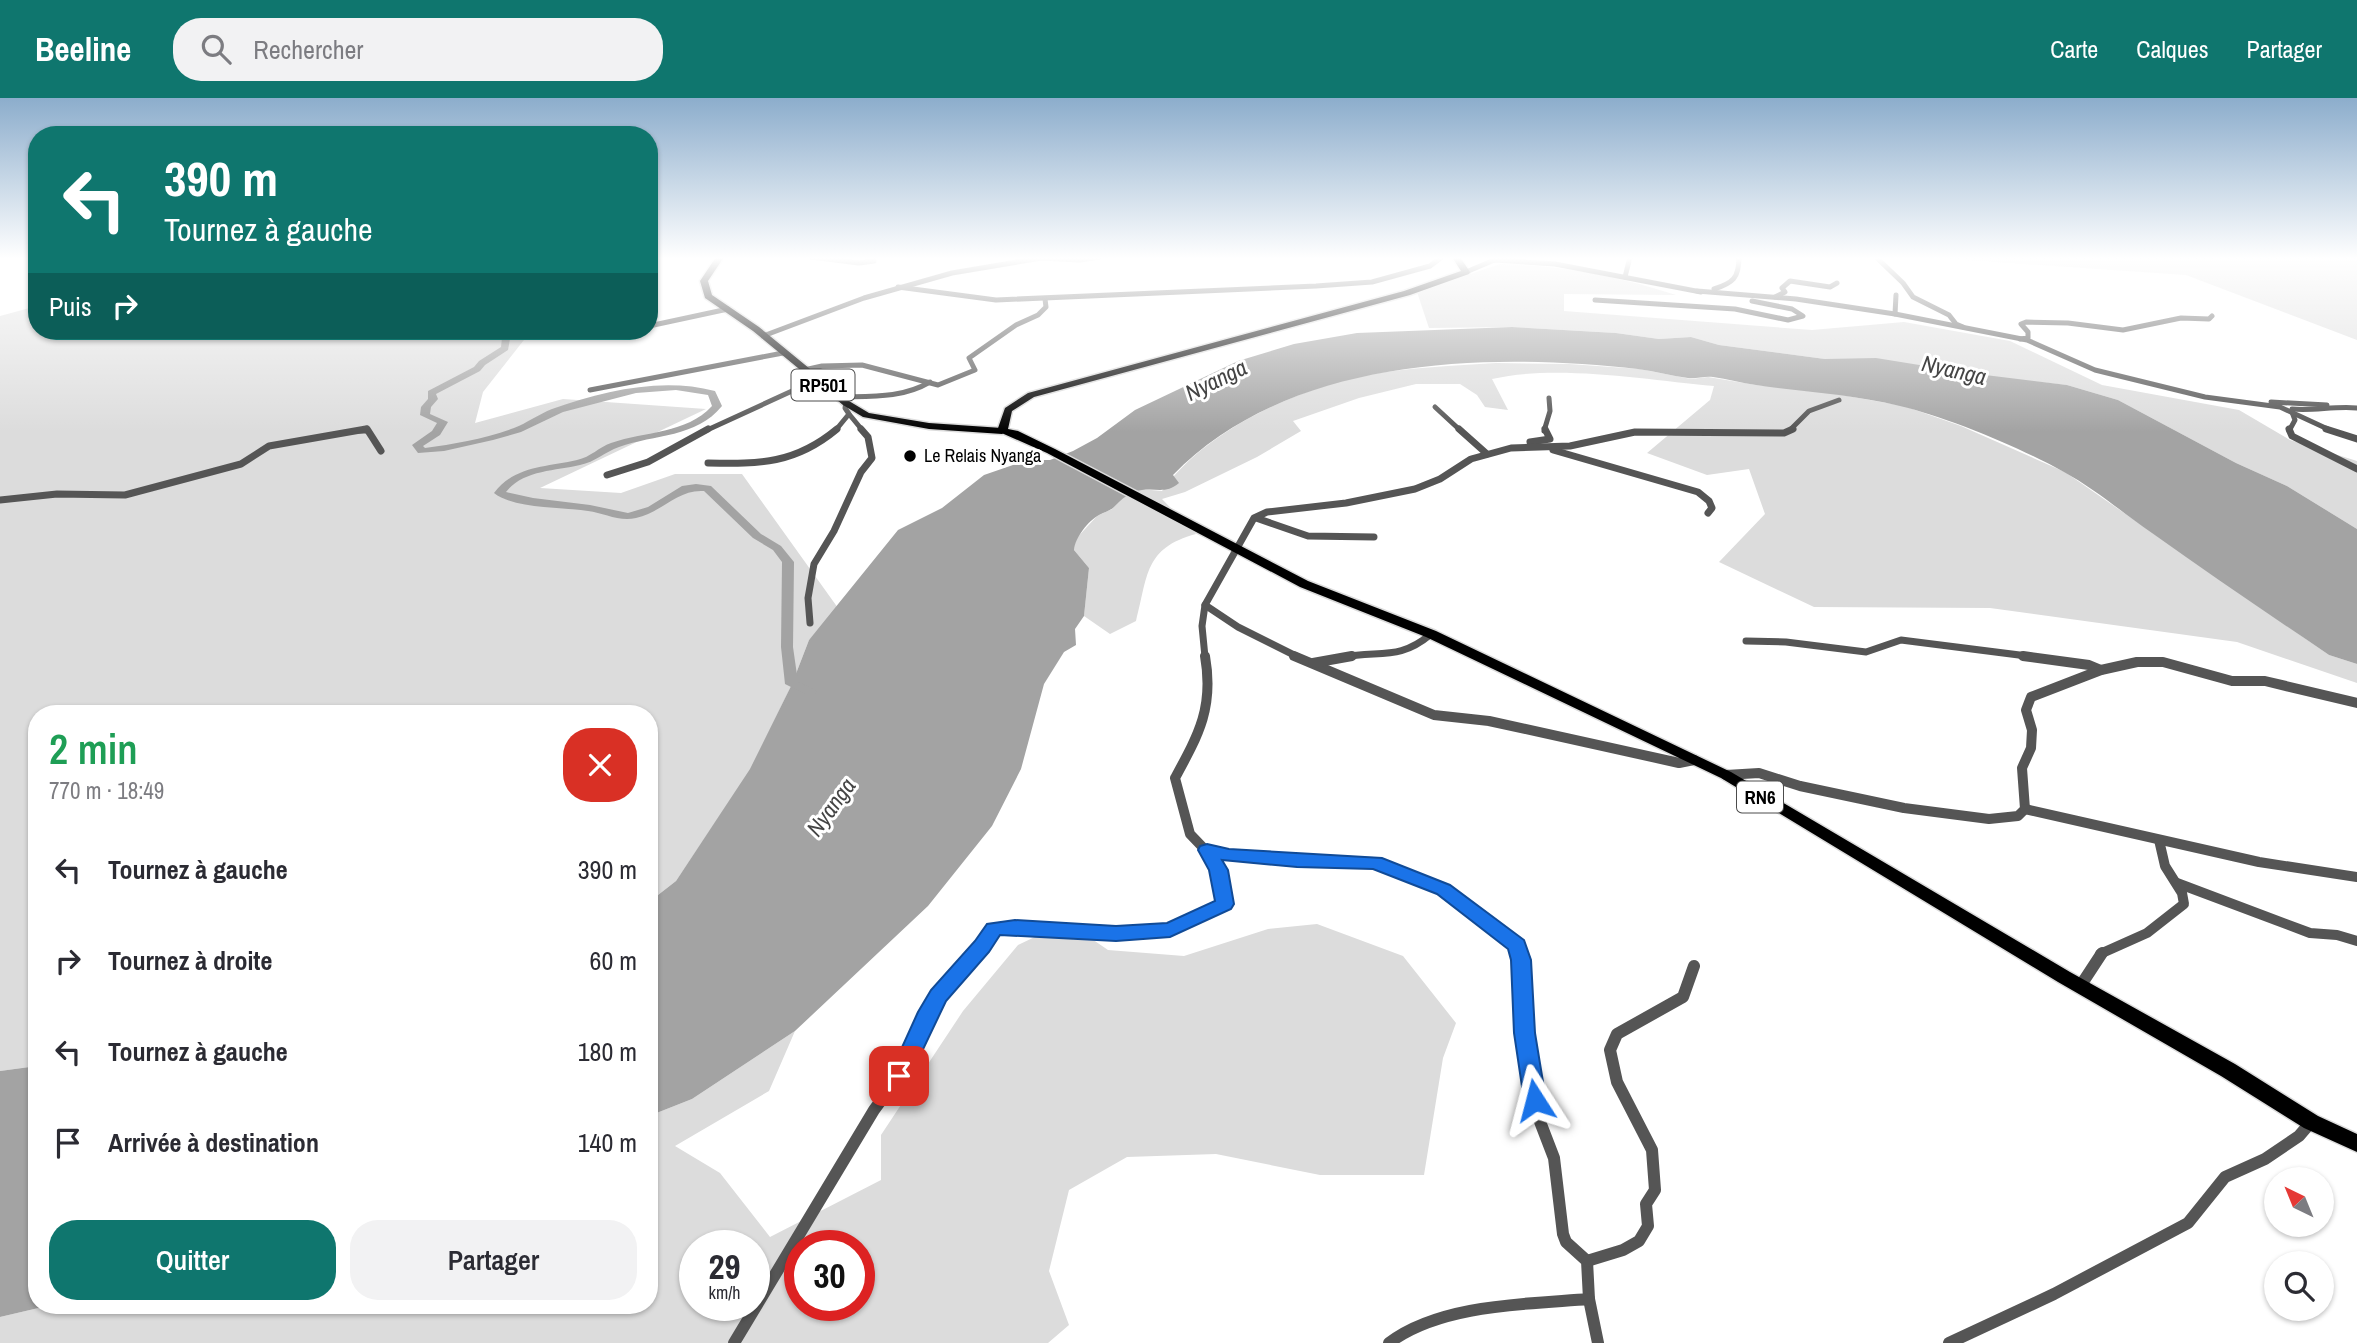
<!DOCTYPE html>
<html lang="fr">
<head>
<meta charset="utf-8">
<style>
	:root { --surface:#fff; --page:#f2f2f3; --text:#2b2b33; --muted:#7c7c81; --accent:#0f766e }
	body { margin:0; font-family:"Archivo Narrow",sans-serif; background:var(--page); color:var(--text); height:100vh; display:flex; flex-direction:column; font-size:26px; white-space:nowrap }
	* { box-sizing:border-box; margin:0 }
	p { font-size:23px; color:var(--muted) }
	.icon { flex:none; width:38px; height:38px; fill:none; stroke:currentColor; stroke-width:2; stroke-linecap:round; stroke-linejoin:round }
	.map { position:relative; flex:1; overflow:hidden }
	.drawer { position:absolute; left:28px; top:607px; width:630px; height:609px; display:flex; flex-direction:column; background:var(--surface); border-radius:28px; box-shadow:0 2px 5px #0004 }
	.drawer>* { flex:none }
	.guide { position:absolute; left:28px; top:28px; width:630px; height:214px; border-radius:28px; box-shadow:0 2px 5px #0004; background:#0f766e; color:#fff; overflow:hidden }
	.needle { width:46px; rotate:317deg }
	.buttons { position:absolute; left:2264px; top:1069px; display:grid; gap:14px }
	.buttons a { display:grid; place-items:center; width:70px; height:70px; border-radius:50%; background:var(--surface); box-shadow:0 2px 5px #0004; font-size:35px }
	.speed { position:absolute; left:679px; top:1132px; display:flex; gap:14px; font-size:35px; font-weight:700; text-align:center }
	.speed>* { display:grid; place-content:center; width:91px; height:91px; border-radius:50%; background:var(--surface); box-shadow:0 2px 5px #0004; line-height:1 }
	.speed small { font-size:18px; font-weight:400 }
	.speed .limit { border:10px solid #d22; background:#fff; color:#111 }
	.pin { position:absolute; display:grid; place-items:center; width:60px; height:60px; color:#fff; margin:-30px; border-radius:14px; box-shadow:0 4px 10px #0006 }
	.me { position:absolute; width:77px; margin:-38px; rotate:351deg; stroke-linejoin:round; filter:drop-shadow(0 0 5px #0008) }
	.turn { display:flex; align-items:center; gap:24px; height:147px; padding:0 21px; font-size:32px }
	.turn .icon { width:91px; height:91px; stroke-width:2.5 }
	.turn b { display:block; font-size:49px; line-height:60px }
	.then { display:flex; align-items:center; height:66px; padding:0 21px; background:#0003; gap:14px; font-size:26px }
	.round { display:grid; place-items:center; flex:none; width:74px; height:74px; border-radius:28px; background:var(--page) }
	.summary { display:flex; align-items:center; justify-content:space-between; height:119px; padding:0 21px }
	h1 { font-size:42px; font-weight:600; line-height:52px; color:#1e9e55 }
	.button { display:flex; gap:14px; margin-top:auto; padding:14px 21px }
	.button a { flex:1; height:80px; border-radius:28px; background:var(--accent); color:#fff; font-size:28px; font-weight:600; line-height:80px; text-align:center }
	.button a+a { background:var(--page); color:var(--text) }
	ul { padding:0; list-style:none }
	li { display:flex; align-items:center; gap:21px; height:91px; padding:0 21px }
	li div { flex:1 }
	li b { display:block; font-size:26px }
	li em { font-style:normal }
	header { display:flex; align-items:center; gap:42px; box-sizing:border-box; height:98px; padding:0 35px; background:var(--accent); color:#fff }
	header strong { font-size:33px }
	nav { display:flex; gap:38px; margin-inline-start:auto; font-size:24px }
	.search { width:490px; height:63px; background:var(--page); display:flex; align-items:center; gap:18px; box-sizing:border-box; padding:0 24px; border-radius:28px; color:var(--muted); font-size:26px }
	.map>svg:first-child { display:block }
	.green { fill:#dcdcdc; fill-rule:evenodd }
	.water { fill:#a3a3a3 }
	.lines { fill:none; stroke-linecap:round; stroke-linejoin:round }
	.river { fill:#a3a3a3; fill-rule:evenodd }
	.primary-casing { stroke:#dbdbdb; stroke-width:3 }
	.trunk-casing { stroke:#dbdbdb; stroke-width:3 }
	.minor-far3 { stroke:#555; stroke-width:5 }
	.minor-far2 { stroke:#555; stroke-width:7 }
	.minor-far1 { stroke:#555; stroke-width:10 }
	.minor { stroke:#555; stroke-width:12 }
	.primary { fill:#000; fill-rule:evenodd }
	.trunk { fill:#000; fill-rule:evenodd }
	.route { fill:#1a73e8; stroke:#114b97; stroke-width:2 }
	.poi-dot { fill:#000; stroke:#fff; stroke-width:2.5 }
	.labels { text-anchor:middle; stroke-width:6; stroke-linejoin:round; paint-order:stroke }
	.far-poi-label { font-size:18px; fill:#000; stroke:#fff; text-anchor:start }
	.shield { fill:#fff; stroke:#4c4c4c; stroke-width:2 }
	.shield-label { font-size:19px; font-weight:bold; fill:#000 }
	.water-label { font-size:23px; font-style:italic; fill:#444; stroke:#fff }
</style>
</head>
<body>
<header>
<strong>Beeline</strong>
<div class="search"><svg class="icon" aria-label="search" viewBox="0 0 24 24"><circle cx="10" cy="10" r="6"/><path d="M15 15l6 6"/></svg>Rechercher</div>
<nav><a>Carte</a><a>Calques</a><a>Partager</a></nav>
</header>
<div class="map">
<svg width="2357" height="1245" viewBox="0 0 2357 1245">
	<rect width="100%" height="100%" fill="#fff"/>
	<g class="green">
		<polygon points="1922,159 2357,159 2357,242 2186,177"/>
		<path d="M 1500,166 C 1561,167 1618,178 1676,197 L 1564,196 L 1564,213 L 1812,232 L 1904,224 L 2010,243 L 2102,287 L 2239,312 L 2290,342 L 2357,363 L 2357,431 L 2287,388 L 2236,365 L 2118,302 L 2067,287 L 1825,261 L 1719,247 L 1691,239 L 1659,241 L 1616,235 L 1512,229 L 1429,230 L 1417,194 Z"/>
		<polygon points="37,208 37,233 531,233 483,294 475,325 563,301 706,311 540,390 621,395 675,376 742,376 838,510 809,542 792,586 751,671 676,783 649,804 649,616 37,616 37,968 0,973 0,218"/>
		<path d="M 1496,265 L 1569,266 L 1640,271 L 1691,281 L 1708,279 L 1756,287 L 1819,293 L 1904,308 L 1961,328 L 2065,374 L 2329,557 L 2357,566 L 2357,585 L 2237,544 L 1990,510 L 1814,509 L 1719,464 L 1765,416 L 1749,371 L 1707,377 L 1647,355 L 1710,302 L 1714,288 C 1646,282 1557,266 1492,281 L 1508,312 L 1485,309 L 1477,297 L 1460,286 L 1416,286 L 1359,300 L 1293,323 L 1301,333 L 1257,359 L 1185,394 L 1162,401 L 1196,436 C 1144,450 1148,478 1136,523 L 1110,536 L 1084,518 L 1089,470 L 1074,452 L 1074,443 L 1097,418 L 1112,411 L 1122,400 L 1140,391 L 1162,393 C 1205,333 1295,291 1368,277 C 1410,269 1453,268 1496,265 Z"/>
		<path d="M 1317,826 L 1403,858 L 1456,925 L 1443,960 L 1424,1077 L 1320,1077 L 1216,1056 L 1127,1059 L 1069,1092 L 1049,1173 L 1069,1227 L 1048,1245 L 0,1245 L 0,1219 L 47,1208 L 649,1208 L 649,1018 L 692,1001 L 795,933 L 769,993 L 675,1048 L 720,1075 L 770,1139 L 881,1082 L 881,1037 L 963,913 L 1018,847 L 1041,836 L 1089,839 L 1108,852 L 1184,858 L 1268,831 ZM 695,1148 L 754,1148 L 754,1208 L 695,1208 ZM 800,1148 L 859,1148 L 859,1208 L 800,1208 Z"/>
	</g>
	<g class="water">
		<path d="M 1512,229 L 1616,235 L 1659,241 L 1691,239 L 1719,247 L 1825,261 L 1876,260 L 1969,275 L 2067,287 L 2118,302 L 2236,365 L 2287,388 L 2357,431 L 2357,566 L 2329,557 C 2270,517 2211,477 2152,435 C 2123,415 2095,391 2064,374 C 2021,350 1947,319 1900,308 C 1852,296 1804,294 1756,287 C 1742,285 1727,281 1713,279 C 1704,278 1696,281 1688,280 C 1671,278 1655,273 1638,271 C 1484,254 1288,259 1173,377 L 1179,385 C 1166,396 1157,390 1142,392 C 1130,393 1122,401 1114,409 C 1110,413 1104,414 1099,417 C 1088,423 1075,440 1074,452 L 1089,470 L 1084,518 L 1075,531 L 1076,547 L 1064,554 L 1044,586 L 1021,671 L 992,728 L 928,808 L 795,933 L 692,1001 L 649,1018 L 649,804 L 676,783 L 750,671 L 792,586 L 809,542 L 898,432 L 942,410 L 984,377 L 1027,362 L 1050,362 L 1073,353 L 1097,340 L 1135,312 L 1238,263 L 1294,246 L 1357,235 Z"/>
		<polygon points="37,968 37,1208 47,1208 0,1219 0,973"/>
	</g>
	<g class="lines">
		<path class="river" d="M 510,233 L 519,233 L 510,241 L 508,252 L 485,267 L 480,273 L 436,296 L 438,301 L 431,309 L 430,316 L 448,324 L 440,337 L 423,348 L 425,350 C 454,346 485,341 514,330 C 527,325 539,316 552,311 C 604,293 661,279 715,293 L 722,308 C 696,340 655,336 619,349 C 605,354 595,364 580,367 C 555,373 523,372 506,394 L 533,400 L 590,407 L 628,415 L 648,409 L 682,388 L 696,386 L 711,388 L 761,436 L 781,448 L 794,464 L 793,549 L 798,584 L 817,593 L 815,596 L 805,596 L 785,586 L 781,549 L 782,464 L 773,452 L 753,440 L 704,393 C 677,391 661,415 636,420 C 619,424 604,415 588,413 C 562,409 514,411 494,395 C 514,368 546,369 577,362 C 591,359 599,349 611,345 C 646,333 686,336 712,308 L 708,297 L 676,292 L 636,295 L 563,314 L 521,334 L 493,342 L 444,353 L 418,355 L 412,347 L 432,333 L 437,325 L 420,317 L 421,309 L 428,301 L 428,293 L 474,269 L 479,263 L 501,249 L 502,240 Z"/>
		<defs>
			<polygon id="primary" points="716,159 724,159 708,183 712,197 759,229 849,303 869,315 929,325 1002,330 1007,333 1002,336 929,331 863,319 843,307 753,233 705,200 700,183"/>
			<polygon id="trunk" points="1452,159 1460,159 1470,174 1469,176 1410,197 1034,299 1012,313 1008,331 1018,333 1055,351 1308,483 1436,533 1731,674 2070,874 2235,966 2318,1018 2357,1036 2357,1054 2304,1030 2221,978 2058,884 1721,680 1426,539 1300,489 1047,355 997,333 1005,310 1028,295 1404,193 1461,173"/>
		</defs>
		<use href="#primary" class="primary-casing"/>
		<use href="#trunk" class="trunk-casing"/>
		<g class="minor-far3">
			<polyline points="811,159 859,165 874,163"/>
			<polyline points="1878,161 1903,185 1913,199 1949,217 1956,226 1963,229"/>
			<polyline points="1495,162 1555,166 1701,194"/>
			<polyline points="1466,174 1499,160"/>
			<polyline points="1625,179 1630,159"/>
			<polyline points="898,189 996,202 1316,188 1372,184 1430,168 1442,159"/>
			<path d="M 1714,191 C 1733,185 1739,180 1739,159"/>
			<polyline points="1697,193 1796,201 1895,216 2027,242 2095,272 2205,299 2280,309 2332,333"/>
			<polyline points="1775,199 1785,194 1782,190 1790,183 1830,189 1837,185"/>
			<polyline points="1595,202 1735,211 1788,222 1803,218 1792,211 1752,203"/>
			<polyline points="1895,216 1896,197"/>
			<polyline points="649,228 728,211"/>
			<polyline points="568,233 569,238 598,239 627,233"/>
			<polyline points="763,238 864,200 952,175 1041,160 1080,162 1099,159"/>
			<polyline points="2020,241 2028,240 2028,234 2021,226 2026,224 2068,225 2123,232 2181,220 2209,221 2212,218"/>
			<polyline points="804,272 822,268 862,267 938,287 975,272 969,260 1016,227 1038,217 1046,209 1045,201"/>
			<polyline points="590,292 783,255"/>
			<path d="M 837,299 C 870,298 901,301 930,284"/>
			<polyline points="2271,304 2327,307"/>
			<polyline points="1435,309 1461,333"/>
			<path d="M 2292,311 C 2314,313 2334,308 2357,310"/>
			<polyline points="849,316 863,333"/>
			<polyline points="356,333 368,333"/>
			<polyline points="705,333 816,282"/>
			<polyline points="835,333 849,316 845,310 846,305"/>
			<polyline points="1544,333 1550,313 1549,300"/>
			<polyline points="1789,333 1809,313 1839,302"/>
			<polyline points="2289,333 2295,322 2292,314"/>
		</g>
		<g class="minor-far2">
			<polyline points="367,331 381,353"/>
			<polyline points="1459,331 1487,356"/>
			<polyline points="2289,331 2292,338 2357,371"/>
			<polyline points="2326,331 2357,341"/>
			<polyline points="1531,348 1530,344 1550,341 1545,331"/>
			<polyline points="1553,352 1698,394 1709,403 1712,410 1708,415"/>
			<path d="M 708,365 C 760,366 795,366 837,331"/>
			<polyline points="607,377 648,364 708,331"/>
			<polyline points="0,402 57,396 125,397 241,366 269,348 366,331"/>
			<polyline points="1256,420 1308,438 1374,439"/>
			<polyline points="1205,507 1238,529 1298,559"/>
			<polyline points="810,525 808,500 814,466 834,433 861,374 872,360 868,339 861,331"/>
			<polyline points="1746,543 1786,544 1866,554 1901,542 2035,559"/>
			<polyline points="1205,559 1202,528 1205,507 1254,420 1267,414 1346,405 1415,391 1440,381 1471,361 1511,350 1570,348 1635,334 1784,335 1793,331"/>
			<path d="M 1343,559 C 1380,552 1399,563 1431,536"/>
		</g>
		<g class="minor-far1">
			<polyline points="1294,558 1434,617 1489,623 1679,665 1694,662"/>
			<polyline points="2023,558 2089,567 2101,572"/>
			<polyline points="1313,565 1352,558"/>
			<polyline points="1726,677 1759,675 1800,688 1904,710 1989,721 2018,718 2025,711 2022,670 2031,650 2032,632 2026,612 2031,599 2101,572 2137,564 2163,564 2232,583 2265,583 2357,605"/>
			<polyline points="2025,711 2259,764 2357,779"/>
			<polyline points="1207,752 1229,757 1268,758 1297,763 1375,764 1443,792 1517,847 1518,856"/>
			<polyline points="2177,785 2310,835 2337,837 2357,843"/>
			<path d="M 976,856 L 994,831 L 1145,835 L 1182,827 L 1225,806 L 1219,772 L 1213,760 L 1190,736 L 1175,680 C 1199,636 1214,609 1205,558"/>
			<polyline points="2100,856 2147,835 2184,806 2182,795 2165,768 2159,742"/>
		</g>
		<g class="minor">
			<polyline points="1518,855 1528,960 1539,1021 1554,1060 1563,1136 1566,1144 1587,1163 1589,1201 1598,1245"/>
			<polyline points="2081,887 2102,855"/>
			<polyline points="1587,1163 1623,1152 1639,1143 1648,1128 1646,1106 1655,1092 1652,1052 1617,984 1610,952 1617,936 1683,899 1694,868"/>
			<polyline points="734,1245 874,1012 899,978 939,898 977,855"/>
			<path d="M 1389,1245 C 1440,1206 1527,1206 1589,1201"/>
			<polyline points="1949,1245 2054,1196 2188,1125 2225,1079 2265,1061 2299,1038 2311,1024"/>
		</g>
		<use href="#primary" class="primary"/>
		<use href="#trunk" class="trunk"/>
	</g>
	<linearGradient id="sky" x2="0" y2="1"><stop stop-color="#8cadcc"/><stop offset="0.48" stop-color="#fff"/><stop offset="1" stop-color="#fff" stop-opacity="0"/></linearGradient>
	<rect width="2357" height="334" fill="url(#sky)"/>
	<polygon class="route" points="1207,746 1229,751 1382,760 1450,787 1524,842 1531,862 1535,935 1546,1002 1543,1008 1535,1011 1527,1008 1524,1002 1514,935 1511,862 1508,851 1437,796 1373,771 1297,769 1222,762 1228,772 1234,806 1231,811 1170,839 1116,843 1000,837 989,854 946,903 907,985 899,987 892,985 889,978 918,914 931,892 975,843 987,826 1015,822 1116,828 1167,825 1215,803 1209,772 1198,752 1200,748"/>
	<circle class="poi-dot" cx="910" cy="358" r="7"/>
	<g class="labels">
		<g class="far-poi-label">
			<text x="924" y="364">Le Relais Nyanga</text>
		</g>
		<g class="shield">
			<rect x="791.5" y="271.5" width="63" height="31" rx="5"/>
			<rect x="1737" y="683.5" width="46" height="31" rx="5"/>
		</g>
		<g class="shield-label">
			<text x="823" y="294">RP501</text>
			<text x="1760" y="706">RN6</text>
		</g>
		<g class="water-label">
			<text transform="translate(1954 272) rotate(13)" y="8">Nyanga</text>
			<text transform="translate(1216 282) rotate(-26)" y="8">Nyanga</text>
			<text transform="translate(831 709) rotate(-54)" y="8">Nyanga</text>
		</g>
	</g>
</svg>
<div class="buttons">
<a><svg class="needle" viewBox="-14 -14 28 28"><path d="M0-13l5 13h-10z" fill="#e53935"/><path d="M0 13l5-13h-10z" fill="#7c7c81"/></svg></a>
<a><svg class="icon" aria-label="search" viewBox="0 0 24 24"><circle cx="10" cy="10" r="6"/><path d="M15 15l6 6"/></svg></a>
</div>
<div class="speed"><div>29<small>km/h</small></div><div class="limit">30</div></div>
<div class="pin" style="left:899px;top:978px;background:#d93025"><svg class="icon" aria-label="arrive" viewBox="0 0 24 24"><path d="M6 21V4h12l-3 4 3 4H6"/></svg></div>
<svg class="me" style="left:1535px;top:1002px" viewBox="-20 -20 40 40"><path d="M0-17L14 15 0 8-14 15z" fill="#1a73e8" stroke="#fff" stroke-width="4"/></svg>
<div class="guide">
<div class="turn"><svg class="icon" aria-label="left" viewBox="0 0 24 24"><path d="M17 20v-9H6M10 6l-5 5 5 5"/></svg><div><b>390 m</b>Tournez à gauche</div></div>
<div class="then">Puis<svg class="icon" aria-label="right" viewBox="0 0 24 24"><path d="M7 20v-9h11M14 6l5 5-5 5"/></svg></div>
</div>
<section class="drawer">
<div class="summary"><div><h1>2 min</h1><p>770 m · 18:49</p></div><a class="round" style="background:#d93025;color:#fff"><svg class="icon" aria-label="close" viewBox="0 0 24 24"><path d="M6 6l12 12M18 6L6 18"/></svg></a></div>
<ul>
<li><svg class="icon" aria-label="left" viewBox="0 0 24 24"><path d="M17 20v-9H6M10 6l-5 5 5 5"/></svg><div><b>Tournez à gauche</b></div><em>390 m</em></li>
<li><svg class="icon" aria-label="right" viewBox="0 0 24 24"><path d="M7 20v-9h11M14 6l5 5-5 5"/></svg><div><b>Tournez à droite</b></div><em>60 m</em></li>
<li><svg class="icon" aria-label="left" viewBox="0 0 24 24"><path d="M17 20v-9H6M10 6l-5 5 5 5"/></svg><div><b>Tournez à gauche</b></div><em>180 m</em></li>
<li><svg class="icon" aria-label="arrive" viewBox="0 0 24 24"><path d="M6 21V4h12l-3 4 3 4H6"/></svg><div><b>Arrivée à destination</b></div><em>140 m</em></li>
</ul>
<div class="button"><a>Quitter</a><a>Partager</a></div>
</section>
</div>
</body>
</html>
